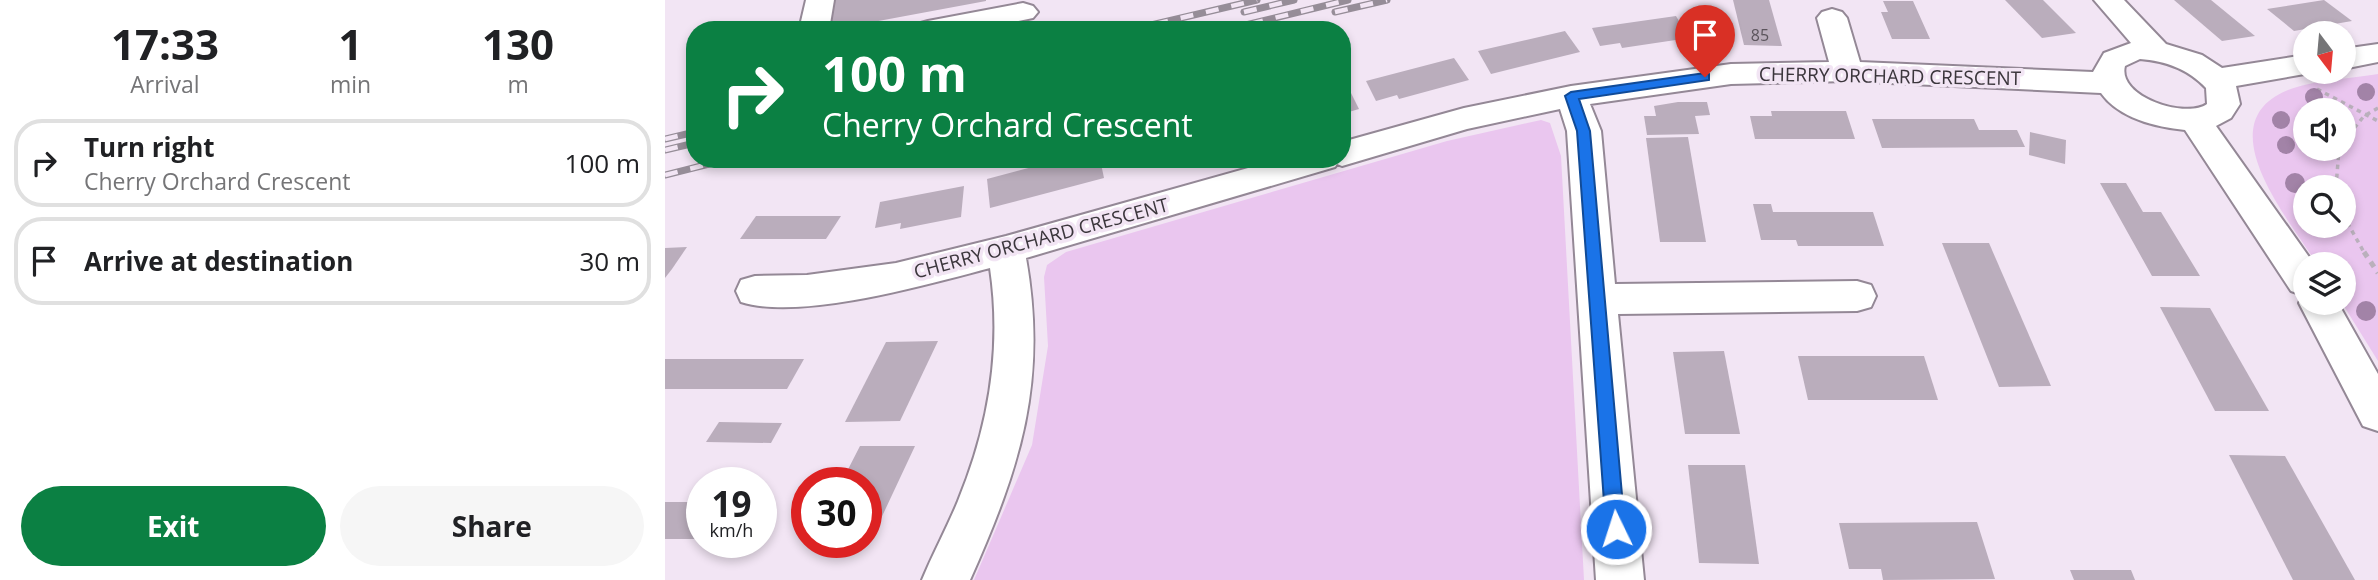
<!DOCTYPE html>
<html lang="en">
<head>
<meta charset="utf-8">
<style>
	:root { --surface:#fff; --page:#f6f6f6; --text:#202124; --muted:#757577; --line:#e0e0e0; --accent:#0b8043 }
	body { margin:0; font-family:"Open Sans",sans-serif; background:var(--page); color:var(--text); height:100vh; display:flex; flex-direction:column; font-size:26px; white-space:nowrap }
	* { box-sizing:border-box; margin:0 }
	p { font-size:23px; color:var(--muted) }
	.icon { flex:none; width:38px; height:38px; fill:none; stroke:currentColor; stroke-width:2; stroke-linecap:round; stroke-linejoin:round }
	.map { position:relative; flex:1; overflow:hidden }
	.details { display:flex; flex-direction:column; background:var(--surface); width:665px }
	.details>* { flex:none }
	.top-card { position:absolute; left:21px; top:21px; width:665px; height:147px; border-radius:28px; box-shadow:0 4px 10px #0003; background:#0b8043; color:#fff; overflow:hidden }
	.needle { width:46px; rotate:164deg }
	.tools { position:absolute; left:1628px; top:21px; display:grid; gap:14px }
	.tools a { display:grid; place-items:center; width:63px; height:63px; border-radius:50%; background:var(--surface); box-shadow:0 4px 10px #0003; font-size:35px }
	.speed { position:absolute; left:21px; top:467px; display:flex; gap:14px; font-size:35px; font-weight:700; text-align:center }
	.speed>* { display:grid; place-content:center; width:91px; height:91px; border-radius:50%; background:var(--surface); box-shadow:0 4px 10px #0003; line-height:1 }
	.speed small { font-size:18px; font-weight:400 }
	.speed .limit { border:10px solid #d22; background:#fff; color:#111 }
	.pin { position:absolute; display:grid; place-items:center; width:60px; height:60px; color:#fff; margin:-72px -30px; border-radius:50% 50% 50% 0; rotate:-45deg; box-shadow:0 0 7px #0007 }
	.pin .icon { rotate:45deg }
	.me { position:absolute; width:77px; margin:-38px; rotate:356deg; stroke-linejoin:round; filter:drop-shadow(0 0 5px #0008) }
	.turn { display:flex; align-items:center; gap:24px; height:147px; padding:0 21px; font-size:32px }
	.turn .icon { width:91px; height:91px; stroke-width:2.5 }
	.turn b { display:block; font-size:49px; line-height:60px }
	.eta { display:flex; justify-content:space-evenly; align-items:center; height:119px; text-align:center }
	.eta b { font-size:42px; font-weight:700; line-height:49px }
	.action { display:flex; gap:14px; margin-top:auto; padding:14px 21px }
	.action a { flex:1; height:80px; border-radius:42px; background:var(--accent); color:#fff; font-size:28px; font-weight:700; line-height:80px; text-align:center }
	.action a+a { background:var(--page); color:var(--text) }
	ul { padding:0; list-style:none }
	li { display:flex; align-items:center; gap:21px; height:88px; margin:0 14px 10px; padding:0 7px; border:4px solid var(--line); border-radius:28px }
	li div { flex:1 }
	li b { display:block; font-size:26px }
	li em { font-style:normal }
	main { display:flex; flex:1; min-height:0 }
	.map>svg:first-child { display:block }
	.green { fill:#eac6ef; fill-rule:evenodd }
	.building { fill:#baadbc }
	.lines { fill:none; stroke-linecap:round; stroke-linejoin:round }
	.minor-casing { stroke:#948896; stroke-width:4 }
	.path-far1 { stroke:#bab0bc; stroke-width:3.5; stroke-dasharray:4.5 4.5; stroke-linecap:butt }
	.path { stroke:#bab0bc; stroke-width:5; stroke-dasharray:6 6; stroke-linecap:butt }
	.minor { fill:#fff; fill-rule:evenodd }
	.rail-casing { stroke:#968d98; stroke-width:7 }
	.rail { stroke:#f2e5f4; stroke-width:4.5; stroke-dasharray:13; stroke-linecap:butt }
	.tree { fill:#a283a7 }
	.route { fill:#1a73e8; stroke:#114b97; stroke-width:2 }
	.labels { text-anchor:middle; stroke-width:7; stroke-linejoin:round; paint-order:stroke }
	.number-label { font-size:16px; fill:#5b545c }
	.street-label { font-size:19px; fill:#3b363c; stroke:#f2e5f4 }
</style>
</head>
<body>
<main>
<section class="details">
<div class="eta">
<div><b>17:33</b><p>Arrival</p></div>
<div><b>1</b><p>min</p></div>
<div><b>130</b><p>m</p></div>
</div>
<ul>
<li><svg class="icon" aria-label="right" viewBox="0 0 24 24"><path d="M7 20v-9h11M14 6l5 5-5 5"/></svg><div><b>Turn right</b><p>Cherry Orchard Crescent</p></div><em>100 m</em></li>
<li><svg class="icon" aria-label="arrive" viewBox="0 0 24 24"><path d="M6 21V4h12l-3 4 3 4H6"/></svg><div><b>Arrive at destination</b></div><em>30 m</em></li>
</ul>
<div class="action"><a>Exit</a><a>Share</a></div>
</section>
<div class="map">
<svg width="1713" height="580" viewBox="0 0 1713 580">
	<rect width="100%" height="100%" fill="#f2e5f4"/>
	<g class="green">
		<path d="M 1713,74 L 1713,361 L 1677,303 L 1678,264 L 1652,264 C 1624,219 1541,123 1623,90 C 1645,81 1688,78 1713,74 ZM 1640,110 L 1678,110 L 1678,149 L 1640,149 ZM 1640,187 L 1678,187 L 1678,226 L 1640,226 Z"/>
		<polygon points="876,120 885,123 896,156 919,580 309,580 367,445 383,346 379,277 382,265 401,252 782,141"/>
	</g>
	<g class="building">
		<polygon points="170,0 321,0 321,1 165,30"/>
		<polygon points="1068,0 1104,0 1117,46 1079,45"/>
		<polygon points="1340,0 1378,0 1411,33 1377,38"/>
		<polygon points="1509,0 1546,0 1590,36 1557,41"/>
		<polygon points="1659,0 1687,21 1629,31 1602,9"/>
		<polygon points="1218,1 1248,1 1265,39 1227,39 1216,12 1223,12"/>
		<polygon points="1011,16 1024,38 957,48 955,43 935,46 927,28"/>
		<polygon points="900,31 915,52 826,74 813,51"/>
		<polygon points="789,58 804,80 734,99 732,95 711,101 701,81"/>
		<polygon points="682,85 694,109 677,114 677,86"/>
		<polygon points="1013,102 1042,102 1045,115 1030,116 1034,134 982,135 979,116 991,116 989,106"/>
		<polygon points="1106,111 1181,111 1190,139 1090,139 1085,116 1107,116"/>
		<polygon points="1207,119 1309,119 1314,130 1352,130 1360,147 1217,148"/>
		<polygon points="1365,132 1401,140 1400,164 1364,155"/>
		<polygon points="1023,137 1041,242 995,242 981,138"/>
		<polygon points="398,159 435,159 439,178 325,208 322,179"/>
		<polygon points="462,159 509,159 509,160 489,166 487,161 464,167"/>
		<polygon points="1435,183 1461,183 1478,212 1496,212 1535,276 1487,276"/>
		<polygon points="299,186 296,217 235,229 236,223 210,228 215,202"/>
		<polygon points="1088,204 1106,204 1108,212 1208,212 1219,246 1133,246 1131,240 1096,240"/>
		<polygon points="91,216 176,216 161,239 75,239"/>
		<polygon points="1277,243 1324,243 1386,386 1334,387"/>
		<polygon points="22,247 7,269 0,278 0,248"/>
		<polygon points="1495,307 1545,308 1604,411 1550,411"/>
		<polygon points="273,341 235,421 180,422 221,342"/>
		<polygon points="1059,351 1075,434 1020,434 1008,352"/>
		<polygon points="1133,356 1259,356 1273,400 1143,400"/>
		<polygon points="0,359 139,359 122,389 0,389"/>
		<polygon points="54,422 117,423 106,443 41,442"/>
		<polygon points="195,446 250,446 205,542 201,542 201,483 176,483"/>
		<polygon points="1564,455 1620,456 1690,580 1628,580"/>
		<polygon points="1023,465 1080,465 1094,564 1034,563"/>
		<polygon points="0,502 37,502 35,539 0,539"/>
		<polygon points="1312,522 1330,579 1218,580 1216,569 1184,569 1174,523"/>
		<polygon points="1405,570 1466,570 1470,580 1409,580"/>
	</g>
	<g class="lines">
		<defs>
			<g id="minor">
				<polygon points="141,0 169,0 164,30 134,30"/>
				<path d="M 1429,0 L 1459,0 L 1501,44 L 1537,55 L 1557,68 L 1640,55 L 1640,72 L 1651,72 L 1571,86 L 1575,104 L 1566,118 L 1551,126 L 1649,264 L 1640,264 L 1640,303 L 1673,303 L 1713,374 L 1713,431 L 1698,426 L 1634,303 L 1638,295 L 1626,291 L 1520,130 C 1490,127 1454,118 1436,93 L 1182,81 L 1066,84 L 925,104 L 936,131 L 950,284 L 1192,281 L 1206,285 L 1211,296 L 1206,307 L 1192,311 L 953,314 L 979,580 L 931,580 L 902,131 L 895,109 L 802,129 L 677,166 L 672,164 L 670,167 L 361,258 C 383,382 355,468 305,580 L 257,580 C 268,553 282,528 293,501 C 324,426 337,348 325,268 C 264,284 136,321 76,302 L 71,291 L 76,280 L 90,276 L 142,275 L 231,263 L 341,236 L 615,159 L 677,159 L 677,142 L 799,108 L 906,86 L 1066,64 L 1164,62 L 1152,18 L 1157,12 L 1167,9 L 1177,12 L 1182,18 L 1195,62 L 1428,72 L 1439,53 L 1466,43 ZM 1475,59 C 1501,61 1523,69 1541,88 L 1542,104 C 1521,119 1452,97 1460,66 Z"/>
				<polygon points="358,3 368,6 373,12 368,18 311,30 248,30 252,24 263,21"/>
				<polygon points="1713,44 1713,62 1678,69 1678,49"/>
			</g>
		</defs>
		<use href="#minor" class="minor-casing"/>
		<g class="path-far1">
			<polyline points="1652,89 1713,121"/>
			<polyline points="1678,142 1699,116 1713,108"/>
			<polyline points="1671,187 1674,149"/>
			<polyline points="1678,215 1700,254"/>
		</g>
		<polyline class="path" points="1699,252 1713,273"/>
		<use href="#minor" class="minor"/>
		<defs>
			<g id="rail">
				<polyline points="579,12 629,0"/>
				<polyline points="670,12 722,0"/>
				<polyline points="465,30 592,0"/>
				<polyline points="560,30 683,0"/>
				<polyline points="0,139 30,132"/>
				<polyline points="0,150 30,143"/>
				<polyline points="0,175 64,159"/>
			</g>
		</defs>
		<use href="#rail" class="rail-casing"/>
		<use href="#rail" class="rail"/>
	</g>
	<g class="tree">
		<circle cx="1701" cy="92" r="9"/>
		<circle cx="1649" cy="97" r="9"/>
		<circle cx="1616" cy="120" r="9"/>
		<circle cx="1621" cy="145" r="9"/>
		<circle cx="1630" cy="183" r="10"/>
		<circle cx="1701" cy="311" r="10"/>
	</g>
	<polygon class="route" points="1040,73 1044,74 1044,80 914,99 925,131 960,529 958,535 951,538 944,535 941,529 912,131 900,96 906,92"/>
	<g class="labels">
		<g class="number-label">
			<text x="1095" y="41">85</text>
		</g>
		<g class="street-label">
			<text transform="translate(1225 76) rotate(1)" y="7">CHERRY ORCHARD CRESCENT</text>
			<text transform="translate(376 238) rotate(-15)" y="7">CHERRY ORCHARD CRESCENT</text>
		</g>
	</g>
</svg>
<div class="tools">
<a><svg class="needle" viewBox="-14 -14 28 28"><path d="M0-13l5 13h-10z" fill="#e53935"/><path d="M0 13l5-13h-10z" fill="#757577"/></svg></a>
<a><svg class="icon" aria-label="sound" viewBox="0 0 24 24"><path d="M4 9h4l5-4v14l-5-4H4zM17 9q2 3 0 6"/></svg></a>
<a><svg class="icon" aria-label="search" viewBox="0 0 24 24"><circle cx="10" cy="10" r="6"/><path d="M15 15l6 6"/></svg></a>
<a><svg class="icon" aria-label="layers" viewBox="0 0 24 24"><path d="M12 4l9 5-9 5-9-5zM3 14l9 5 9-5"/></svg></a>
</div>
<div class="speed"><div>19<small>km/h</small></div><div class="limit">30</div></div>
<div class="pin" style="left:1040px;top:77px;background:#d93025"><svg class="icon" aria-label="arrive" viewBox="0 0 24 24"><path d="M6 21V4h12l-3 4 3 4H6"/></svg></div>
<svg class="me" style="left:951px;top:529px" viewBox="-20 -20 40 40"><circle r="17" fill="#1a73e8" stroke="#fff" stroke-width="3"/><path d="M0-11L8 9 0 5-8 9z" fill="#fff"/></svg>
<div class="top-card">
<div class="turn"><svg class="icon" aria-label="right" viewBox="0 0 24 24"><path d="M7 20v-9h11M14 6l5 5-5 5"/></svg><div><b>100 m</b>Cherry Orchard Crescent</div></div>
</div>
</div>
</main>
</body>
</html>
